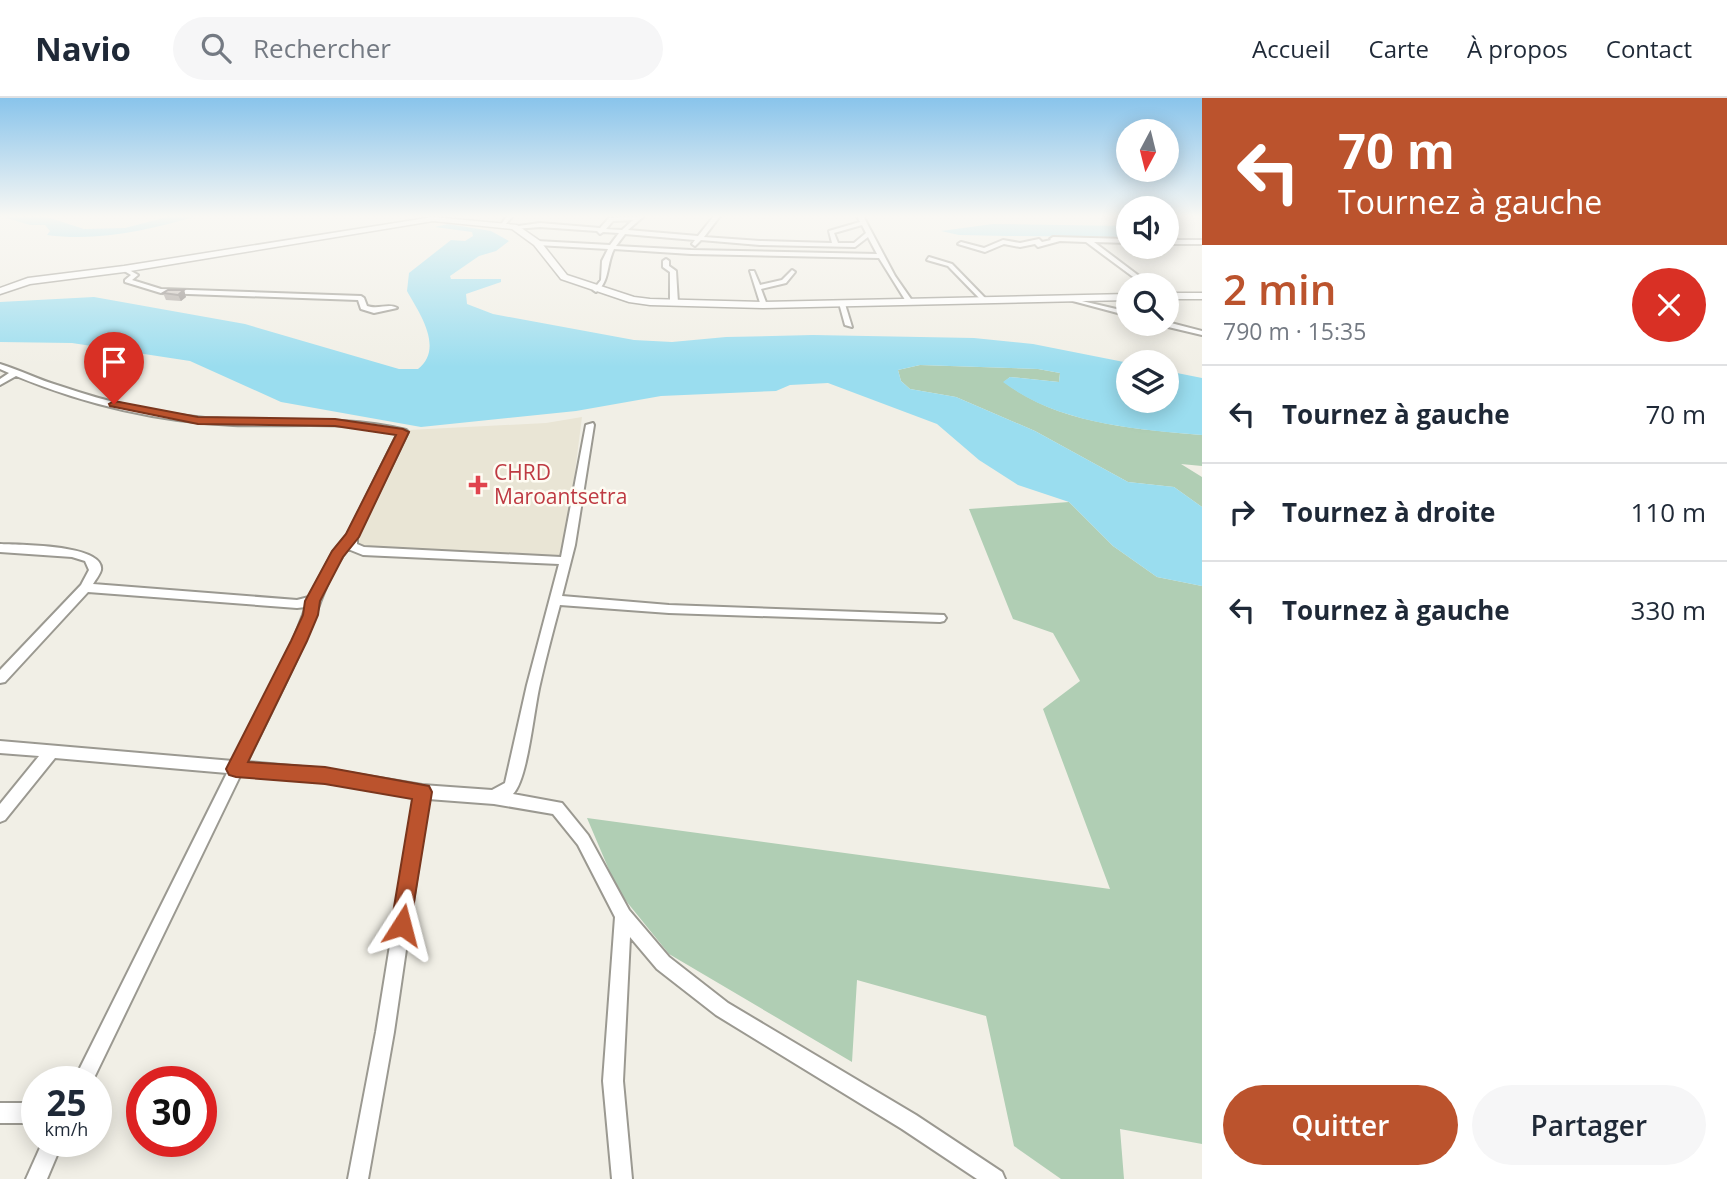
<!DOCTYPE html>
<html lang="fr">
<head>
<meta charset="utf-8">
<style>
	:root { --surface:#fff; --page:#f6f6f7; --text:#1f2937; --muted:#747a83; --line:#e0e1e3; --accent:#bb532d }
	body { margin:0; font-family:"Open Sans",sans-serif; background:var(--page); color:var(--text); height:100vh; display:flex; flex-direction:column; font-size:26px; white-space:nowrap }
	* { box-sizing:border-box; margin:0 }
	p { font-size:23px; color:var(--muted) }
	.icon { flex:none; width:38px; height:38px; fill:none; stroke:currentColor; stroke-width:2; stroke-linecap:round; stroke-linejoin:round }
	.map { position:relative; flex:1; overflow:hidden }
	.details { display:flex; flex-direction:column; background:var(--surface); width:525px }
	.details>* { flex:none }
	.top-card { background:#bb532d; color:#fff; overflow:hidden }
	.needle { width:46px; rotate:187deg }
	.tools { position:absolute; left:1116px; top:21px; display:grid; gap:14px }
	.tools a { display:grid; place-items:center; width:63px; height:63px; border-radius:50%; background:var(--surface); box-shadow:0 4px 18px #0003; font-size:35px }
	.speed { position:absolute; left:21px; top:968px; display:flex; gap:14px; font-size:35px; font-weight:700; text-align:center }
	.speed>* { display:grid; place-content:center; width:91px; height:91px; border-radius:50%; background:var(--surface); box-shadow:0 4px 18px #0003; line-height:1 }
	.speed small { font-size:18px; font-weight:400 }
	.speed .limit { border:10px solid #d22; background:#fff; color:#111 }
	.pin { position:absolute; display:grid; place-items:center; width:60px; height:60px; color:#fff; margin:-72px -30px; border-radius:50% 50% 50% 0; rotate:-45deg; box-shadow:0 0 7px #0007 }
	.pin .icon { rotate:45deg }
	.me { position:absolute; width:77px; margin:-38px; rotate:9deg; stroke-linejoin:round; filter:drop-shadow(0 0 5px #0008) }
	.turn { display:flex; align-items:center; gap:24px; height:147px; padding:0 21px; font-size:32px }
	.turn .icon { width:91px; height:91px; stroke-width:2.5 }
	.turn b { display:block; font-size:49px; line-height:60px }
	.round { display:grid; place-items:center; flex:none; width:74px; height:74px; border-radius:37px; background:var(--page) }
	.headline { display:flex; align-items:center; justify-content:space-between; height:119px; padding:0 21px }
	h1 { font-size:42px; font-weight:600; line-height:52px; color:var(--accent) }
	.button { display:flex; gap:14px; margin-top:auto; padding:14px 21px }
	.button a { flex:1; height:80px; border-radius:42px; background:var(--accent); color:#fff; font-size:28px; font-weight:600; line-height:80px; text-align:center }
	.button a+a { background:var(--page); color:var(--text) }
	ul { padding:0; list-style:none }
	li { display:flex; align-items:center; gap:21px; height:98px; padding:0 21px; border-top:2px solid var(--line) }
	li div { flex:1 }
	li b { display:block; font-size:26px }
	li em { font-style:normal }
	header { display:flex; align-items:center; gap:42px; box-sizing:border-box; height:98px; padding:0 35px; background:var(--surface); border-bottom:2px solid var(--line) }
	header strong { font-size:33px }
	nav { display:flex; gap:38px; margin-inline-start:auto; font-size:24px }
	.search { width:490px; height:63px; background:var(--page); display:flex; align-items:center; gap:18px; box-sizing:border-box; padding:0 24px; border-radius:38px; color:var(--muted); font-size:26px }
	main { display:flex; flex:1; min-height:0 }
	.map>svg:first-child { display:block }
	.built { fill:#e9e5d5 }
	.green { fill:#b0ceb4 }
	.water { fill:#9addef }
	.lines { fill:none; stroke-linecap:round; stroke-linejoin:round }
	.minor-casing { stroke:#9b9991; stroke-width:4 }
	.secondary-casing { stroke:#9b9991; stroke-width:3 }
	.minor { fill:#fff; fill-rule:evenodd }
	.secondary { fill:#fff; fill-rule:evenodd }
	.wall { fill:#afa8a3 }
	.shaded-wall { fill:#8e8885 }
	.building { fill:#cbc3be; stroke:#8e8885; stroke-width:2 }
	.route { fill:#bb532d; stroke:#7a361d; stroke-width:2 }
	.health-dot { fill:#e0444e; stroke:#fefcf3; stroke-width:2.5 }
	.labels { text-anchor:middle; stroke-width:5; stroke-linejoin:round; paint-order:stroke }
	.health-label { font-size:21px; fill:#be3a42; stroke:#fefcf3; text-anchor:start }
</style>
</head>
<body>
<header>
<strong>Navio</strong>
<div class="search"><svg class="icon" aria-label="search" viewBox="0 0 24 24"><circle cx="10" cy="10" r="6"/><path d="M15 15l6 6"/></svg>Rechercher</div>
<nav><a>Accueil</a><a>Carte</a><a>À propos</a><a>Contact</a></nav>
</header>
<main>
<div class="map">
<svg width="1202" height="1081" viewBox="0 0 1202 1081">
	<rect width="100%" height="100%" fill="#f1efe6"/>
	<polygon class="built" points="582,319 564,459 363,452 358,447 358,441 409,332 546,325"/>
	<g class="green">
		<path d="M 920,267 L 1038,271 L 1060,275 L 1059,284 L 1010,279 L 1004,284 C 1059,326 1135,331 1202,337 L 1202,368 L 1181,366 L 1202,379 L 1202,409 L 1174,389 L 1128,384 L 1035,333 L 956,299 L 910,291 L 901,283 L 898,272 Z"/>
		<polygon points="1069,404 1113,448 1157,479 1202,488 1202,1046 1120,1031 1124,1081 1061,1081 1014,1048 986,918 857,882 852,964 669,856 618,793 587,720 1110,791 1043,611 1080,583 1053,535 1013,521 969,411"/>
	</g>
	<g class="water">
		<path d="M 0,118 L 47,119 L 84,131 L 125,130 L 171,118 L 198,118 C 148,132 99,144 47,137 L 50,133 L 45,127 L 30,127 Z"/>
		<path d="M 448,126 L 491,133 L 509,143 L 496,153 L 479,158 L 450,178 L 451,181 L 501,181 L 501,184 L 466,196 L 467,206 L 493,216 L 634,242 L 672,244 L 726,239 L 813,237 L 974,240 L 1033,246 L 1129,265 L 1129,303 L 1167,303 L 1167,273 L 1202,280 L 1202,337 C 1135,331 1059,326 1003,284 L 1010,279 L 1059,284 L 1060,275 L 1038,271 L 920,267 L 898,272 L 901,283 L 910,291 L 956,299 L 1035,333 L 1128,384 L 1174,389 L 1202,409 L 1202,488 L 1157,479 L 1113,448 L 1069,404 L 1018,387 L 979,362 L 937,326 L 828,285 L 790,287 L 776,293 L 661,298 L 576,313 L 421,329 L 281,304 L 190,263 L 72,245 L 0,244 L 0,204 L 94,199 L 245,226 L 399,271 L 418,271 C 445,250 418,213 407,193 L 409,175 L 451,142 L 465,143 L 473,138 L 472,134 L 435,129 Z"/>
		<polygon points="993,126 1129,128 1129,139 1008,138 959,137 941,133"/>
	</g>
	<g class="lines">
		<defs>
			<g id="minor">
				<polygon points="507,118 513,118 504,128 500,128"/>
				<path d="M 644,118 L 628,132 L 698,138 L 714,118 L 720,118 L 704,139 L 760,143 L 832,145 L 829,133 L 860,124 L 857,118 L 863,118 L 895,178 L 913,204 L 907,205 L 879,160 L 691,156 L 614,151 C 606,167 610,184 596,194 L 593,192 L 601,182 L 602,163 L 608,151 L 537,147 L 534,145 L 537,143 L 610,147 L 619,135 L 603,134 L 600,136 L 597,133 L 540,129 L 514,131 L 511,129 L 540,125 L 600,130 L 609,120 ZM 633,122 L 622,132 L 606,131 L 613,123 ZM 862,127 L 866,135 L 854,145 L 838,145 L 834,135 ZM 625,136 L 695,142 L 692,146 L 695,148 L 701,142 L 760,147 L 855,149 L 868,139 L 877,156 L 691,152 L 616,148 Z"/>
				<polygon points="1053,139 1129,141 1129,145 1094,144 1151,187 1144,187 1086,144 1060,143 1038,149 1035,146 1020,149 1004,146 985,154 958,146 961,144 984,150 1003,142 1020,145 1039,141 1042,144 1051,142 1050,141"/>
				<rect x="1167" y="142" width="35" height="4"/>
				<polygon points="929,159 952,166 987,202 987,204 983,204 948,168 927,162"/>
				<polygon points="666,161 669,163 669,168 676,173 678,205 674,207 670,205 670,174 663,169 663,163"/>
				<path d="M 124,169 L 138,177 L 132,182 L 161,191 L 361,198 L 364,200 L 367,208 C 378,212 389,205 397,210 L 374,215 L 361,211 L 358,202 L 161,195 L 125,184 L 125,182 L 131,177 L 121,171 Z"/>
				<polygon points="792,172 795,174 786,185 761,191 767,207 761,208 750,173 754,173 760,187 782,182"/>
				<polygon points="1069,200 1129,214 1129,218 1069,202"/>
				<polygon points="839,205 845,206 852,229 845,227"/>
				<polygon points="1167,224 1202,233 1202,237 1164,228 1163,226 1167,226"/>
				<path d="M 0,266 C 20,272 39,282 60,288 C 107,304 156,316 205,320 C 273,325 340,316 406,332 L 408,334 L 357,439 L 357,446 L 364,449 L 561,459 L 586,327 L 593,325 L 594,327 L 575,447 L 562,498 L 669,507 L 944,517 L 946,520 L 944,523 L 940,524 L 669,515 L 560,507 C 553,533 546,559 540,586 C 534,610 528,681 513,696 L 562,705 L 588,737 L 629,812 L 669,859 L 728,905 L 916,1017 L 1002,1074 L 1005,1081 L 977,1081 L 902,1031 L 716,917 L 657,871 L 630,839 L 623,983 L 632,1081 L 612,1081 L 603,983 L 615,819 L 578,747 L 553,716 L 494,706 L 428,701 L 394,934 L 368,1081 L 348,1081 L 376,934 L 414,699 L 325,683 L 241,676 L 92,984 L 73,984 L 227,675 L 55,660 L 5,722 L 0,724 L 0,706 L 39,658 L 0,655 L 0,643 L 233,663 L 293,543 L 306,509 L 297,510 L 88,494 L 5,584 L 0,585 L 0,572 L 81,487 L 89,472 L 85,463 L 72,459 L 0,454 L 0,446 C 17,447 105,446 101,472 C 100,476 95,483 93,486 L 297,502 L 309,499 L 333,454 L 347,437 L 398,335 C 343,322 289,329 233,327 C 159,324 84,306 16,278 L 0,287 L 0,281 L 9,275 L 0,271 ZM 348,451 L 363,457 L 559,466 L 527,587 L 505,685 L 492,692 L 422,687 L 325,671 L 247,664 C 266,624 287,584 305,543 C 319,512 326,478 348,451 Z"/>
				<rect x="0" y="1005" width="37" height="20"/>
				<polygon points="43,1043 63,1043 47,1081 26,1081"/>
			</g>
			<g id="secondary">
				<polygon points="433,119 517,127 540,143 567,177 634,199 650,201 763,204 1129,196 1129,202 763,210 650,207 629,204 561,181 534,147 512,131 433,123 124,174 30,186 0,196 0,190 28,180 124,168"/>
				<rect x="1167" y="195" width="35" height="6"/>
			</g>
		</defs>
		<use href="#minor" class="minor-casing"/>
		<use href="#secondary" class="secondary-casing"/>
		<use href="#minor" class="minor"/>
		<use href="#secondary" class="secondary"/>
	</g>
	<polygon class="wall" points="184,192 186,199 181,203 166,202 163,195"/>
	<polygon class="shaded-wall" points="184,192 186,199 181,203 178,197"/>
	<polygon class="building" points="168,192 184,192 178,197 163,195"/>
	<linearGradient id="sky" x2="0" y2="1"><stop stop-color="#89c4eb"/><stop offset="0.44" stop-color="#f9f8f4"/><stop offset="1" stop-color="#f9f8f4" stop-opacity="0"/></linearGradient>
	<rect width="1202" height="269" fill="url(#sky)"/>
	<polygon class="route" points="114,303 198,319 335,321 403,331 409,334 359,439 343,459 320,503 318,517 307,543 248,664 325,669 429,688 432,694 409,835 402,838 394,835 391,827 412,701 325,686 236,679 229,677 226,671 291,543 303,517 305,503 332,453 346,436 396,337 335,328 198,326 110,308 109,306"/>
	<path class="health-dot" d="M474.5 376.5h7v7h7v7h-7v7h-7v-7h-7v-7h7z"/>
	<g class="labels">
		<g class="health-label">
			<text x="494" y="382">CHRD<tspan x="494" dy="24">Maroantsetra</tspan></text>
		</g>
	</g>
</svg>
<div class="tools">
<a><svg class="needle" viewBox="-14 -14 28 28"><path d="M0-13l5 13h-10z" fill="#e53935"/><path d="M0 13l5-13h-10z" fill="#747a83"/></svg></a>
<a><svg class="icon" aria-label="sound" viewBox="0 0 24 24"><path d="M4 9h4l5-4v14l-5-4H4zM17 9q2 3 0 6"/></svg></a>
<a><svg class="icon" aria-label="search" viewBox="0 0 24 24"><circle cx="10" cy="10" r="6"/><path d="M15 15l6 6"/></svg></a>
<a><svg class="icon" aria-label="layers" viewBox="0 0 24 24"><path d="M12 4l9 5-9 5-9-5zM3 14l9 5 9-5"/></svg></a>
</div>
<div class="speed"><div>25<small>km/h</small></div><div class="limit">30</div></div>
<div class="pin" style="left:114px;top:306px;background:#d93025"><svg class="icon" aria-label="arrive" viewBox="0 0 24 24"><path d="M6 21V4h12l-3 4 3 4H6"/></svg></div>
<svg class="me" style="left:402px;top:827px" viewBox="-20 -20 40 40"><path d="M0-17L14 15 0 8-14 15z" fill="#bb532d" stroke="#fff" stroke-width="4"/></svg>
</div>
<section class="details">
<div class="top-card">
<div class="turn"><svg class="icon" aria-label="left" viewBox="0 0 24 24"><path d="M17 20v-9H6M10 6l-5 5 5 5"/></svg><div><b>70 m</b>Tournez à gauche</div></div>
</div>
<div class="headline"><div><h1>2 min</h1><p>790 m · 15:35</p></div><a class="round" style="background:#d93025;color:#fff"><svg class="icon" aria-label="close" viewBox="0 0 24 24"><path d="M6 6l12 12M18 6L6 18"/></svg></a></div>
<ul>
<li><svg class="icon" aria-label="left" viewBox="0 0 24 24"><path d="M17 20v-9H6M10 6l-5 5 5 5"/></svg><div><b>Tournez à gauche</b></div><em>70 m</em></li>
<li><svg class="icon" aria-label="right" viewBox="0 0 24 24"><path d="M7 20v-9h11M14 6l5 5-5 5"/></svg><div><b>Tournez à droite</b></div><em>110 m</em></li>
<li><svg class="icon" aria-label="left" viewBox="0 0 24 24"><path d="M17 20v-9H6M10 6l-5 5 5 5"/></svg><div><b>Tournez à gauche</b></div><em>330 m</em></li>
</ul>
<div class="button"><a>Quitter</a><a>Partager</a></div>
</section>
</main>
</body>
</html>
